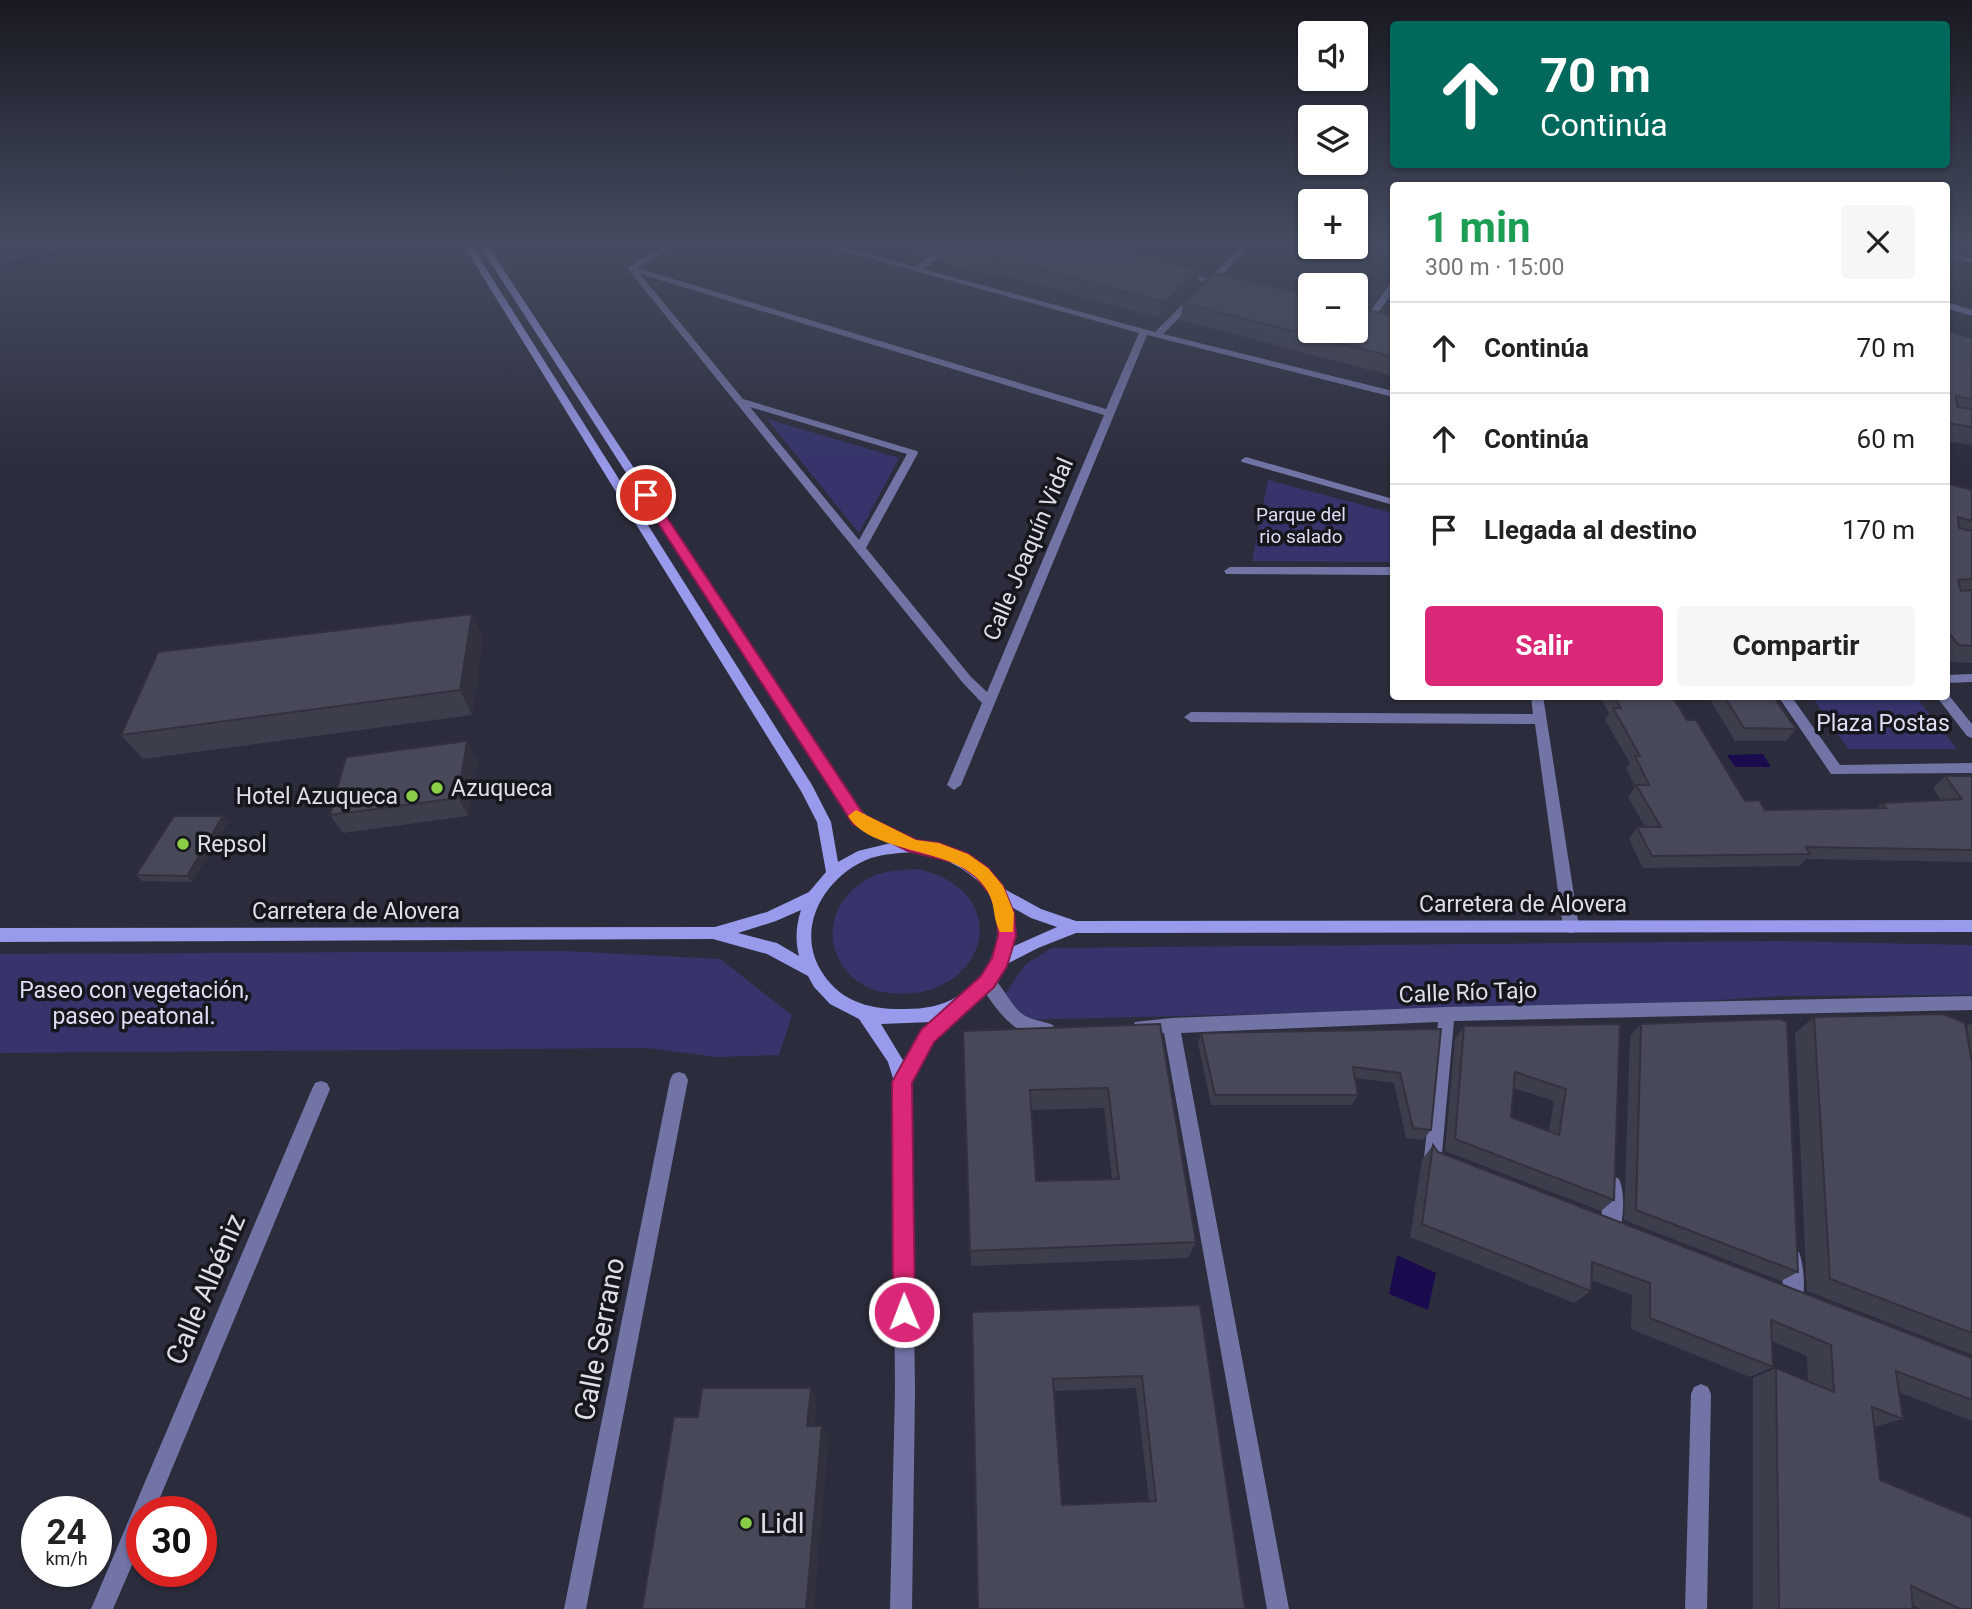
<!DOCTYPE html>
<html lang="es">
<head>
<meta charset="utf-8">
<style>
	:root { --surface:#fff; --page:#f6f6f6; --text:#222; --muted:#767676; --line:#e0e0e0; --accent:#db2777 }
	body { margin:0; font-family:Roboto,sans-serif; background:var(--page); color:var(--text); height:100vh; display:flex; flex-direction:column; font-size:26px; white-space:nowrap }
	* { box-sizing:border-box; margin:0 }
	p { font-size:23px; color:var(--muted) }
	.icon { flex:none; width:38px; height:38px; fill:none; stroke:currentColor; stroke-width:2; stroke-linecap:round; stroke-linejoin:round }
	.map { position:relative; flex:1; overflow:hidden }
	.drawer { position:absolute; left:1390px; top:182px; width:560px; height:518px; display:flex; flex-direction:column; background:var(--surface); border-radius:7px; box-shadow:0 2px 5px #0004 }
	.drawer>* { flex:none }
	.guide { position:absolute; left:1390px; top:21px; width:560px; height:147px; border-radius:7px; box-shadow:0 2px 5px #0004; background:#00695c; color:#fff; overflow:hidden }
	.controls { position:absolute; left:1298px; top:21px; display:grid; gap:14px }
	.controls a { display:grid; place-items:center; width:70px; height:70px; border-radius:7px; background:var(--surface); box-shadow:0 2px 5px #0004; font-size:35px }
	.speed { position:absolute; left:21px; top:1496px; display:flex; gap:14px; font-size:35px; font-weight:700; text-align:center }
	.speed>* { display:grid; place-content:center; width:91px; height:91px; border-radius:50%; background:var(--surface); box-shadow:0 2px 5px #0004; line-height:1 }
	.speed small { font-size:18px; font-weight:400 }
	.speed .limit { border:10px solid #d22; background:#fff; color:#111 }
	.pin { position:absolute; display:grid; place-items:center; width:60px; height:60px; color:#fff; margin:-30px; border:4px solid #fff; border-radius:50%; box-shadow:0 2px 7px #0007 }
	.me { position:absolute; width:77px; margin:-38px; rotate:359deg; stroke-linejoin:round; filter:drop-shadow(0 0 5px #0008) }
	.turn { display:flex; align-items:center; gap:24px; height:147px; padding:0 35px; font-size:32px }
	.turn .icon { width:91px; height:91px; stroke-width:2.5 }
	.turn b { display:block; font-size:49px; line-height:60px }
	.round { display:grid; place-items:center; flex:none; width:74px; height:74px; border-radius:7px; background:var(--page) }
	.summary { display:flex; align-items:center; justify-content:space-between; height:119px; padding:0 35px }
	h1 { font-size:42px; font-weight:700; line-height:52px; color:#1e9e55 }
	.cta { display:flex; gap:14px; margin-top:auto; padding:14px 35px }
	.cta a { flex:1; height:80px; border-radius:7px; background:var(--accent); color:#fff; font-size:28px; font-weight:700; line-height:80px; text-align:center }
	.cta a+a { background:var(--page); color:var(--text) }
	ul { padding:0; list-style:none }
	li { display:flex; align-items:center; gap:21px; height:91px; padding:0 35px; border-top:2px solid var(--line) }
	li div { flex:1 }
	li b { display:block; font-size:26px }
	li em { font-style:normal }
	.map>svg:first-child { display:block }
	.green { fill:#36346b }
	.water { fill:#190b4e }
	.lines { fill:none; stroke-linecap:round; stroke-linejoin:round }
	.stream { stroke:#190b4e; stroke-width:5 }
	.street { fill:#7274a6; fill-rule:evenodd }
	.secondary { fill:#989aeb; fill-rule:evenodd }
	.wall { fill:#3d3e4c; fill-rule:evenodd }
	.shaded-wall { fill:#32323e }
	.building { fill:#474858; stroke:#32323e; stroke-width:2; fill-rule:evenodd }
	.route { fill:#db2777; stroke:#8e194d; stroke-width:2 }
	.slow { fill:#f59e0b }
	.poi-dot { fill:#8ace47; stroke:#16161d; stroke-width:2.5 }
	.labels { text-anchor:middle; stroke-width:7; stroke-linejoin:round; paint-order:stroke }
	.far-park-label { font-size:19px; fill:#dddef3; stroke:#16161d }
	.street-label { font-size:23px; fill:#dddee8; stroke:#16161d }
	.park-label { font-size:23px; fill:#dddef3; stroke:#16161d }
	.poi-label { font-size:23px; fill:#dddee8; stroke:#16161d; text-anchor:start }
	.near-street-label { font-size:28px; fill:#dddee8; stroke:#16161d }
	.near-poi-label { font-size:28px; fill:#dddee8; stroke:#16161d; text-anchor:start }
</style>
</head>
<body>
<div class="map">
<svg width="1972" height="1609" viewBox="0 0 1972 1609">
	<rect width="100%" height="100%" fill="#2c2d3c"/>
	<g class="green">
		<polygon points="767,419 899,458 859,533"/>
		<polygon points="1268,480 1393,513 1393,562 1252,561"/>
		<polygon points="1812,697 1916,697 1957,749 1848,749"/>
		<path d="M 918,869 C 1023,894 981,1004 891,993 C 877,992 863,987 852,977 C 819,946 830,897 871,877 C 885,870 902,870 918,869 Z"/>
		<polygon points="1774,941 1972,945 1972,995 1780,996 1659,1004 1017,1020 999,1002 1026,964 1052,948"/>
		<polygon points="566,951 720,959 792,1015 779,1055 716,1057 648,1048 0,1053 0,954"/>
	</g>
	<g class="water">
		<polygon points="1763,754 1771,767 1735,767 1727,755"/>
		<polygon points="1397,1255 1436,1273 1428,1310 1389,1294"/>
	</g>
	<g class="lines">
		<polyline class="stream" points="0,267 100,243"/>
		<g class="street">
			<path d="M 669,243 L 679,243 L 637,268 L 1106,409 L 1139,333 L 815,243 L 828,243 L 915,267 L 949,243 L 958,243 L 923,269 L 1155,332 L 1205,282 L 1176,276 L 1176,272 L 1209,278 L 1245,243 L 1253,243 L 1217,280 L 1227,282 L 1227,286 L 1213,284 L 1163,334 L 1393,391 L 1393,397 L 1147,335 L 961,785 L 954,790 L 947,785 L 982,703 L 963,683 L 627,268 ZM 640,274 L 1104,415 L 987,692 L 971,677 L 866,548 L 918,453 L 917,451 L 743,399 ZM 750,407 L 907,454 L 859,540 Z"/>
			<polygon points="1946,252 1972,259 1972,263 1946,256"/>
			<polygon points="1393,283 1393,292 1372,321 1366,321 1366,317 1390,284"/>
			<polygon points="1946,302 1972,310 1972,316 1946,308"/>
			<polygon points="1246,457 1393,499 1393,505 1242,462 1241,460"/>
			<polygon points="1230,567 1393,567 1393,575 1226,574 1224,571"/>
			<polygon points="1972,674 1972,682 1946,683 1946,675"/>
			<polygon points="1947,693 1972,724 1972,738 1967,736 1936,696 1946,696"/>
			<polygon points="1531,696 1543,696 1579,927 1576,932 1571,933 1566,932 1563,927 1535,724 1191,722 1184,717 1191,712 1533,714"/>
			<polygon points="1778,696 1791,696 1840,765 1972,763 1972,773 1831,774"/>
			<path d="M 987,974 C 999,978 1009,1003 1021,1013 C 1031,1021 1041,1020 1053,1025 L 1055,1030 L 1053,1035 C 1021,1047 991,1005 979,981 L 981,976 Z"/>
			<polygon points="1972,996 1972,1010 1454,1021 1442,1153 1446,1160 1443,1166 1437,1169 1427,1164 1424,1158 1438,1022 1181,1033 1289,1609 1267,1609 1164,1033 1141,1034 1135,1032 1133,1027 1135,1022 1171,1018 1447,1007"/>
			<polygon points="679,1072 685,1074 688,1080 586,1609 564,1609 670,1080 673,1074"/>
			<polygon points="902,1074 908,1076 911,1082 915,1391 912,1609 890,1609 895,1391 893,1082 896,1076"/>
			<polygon points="321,1081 327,1083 330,1089 154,1512 142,1512 142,1542 113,1609 91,1609 312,1089 315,1083"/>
			<path d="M 1613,1176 L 1619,1179 C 1625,1192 1624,1218 1619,1232 L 1612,1234 L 1605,1232 C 1600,1218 1601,1192 1607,1179 Z"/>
			<path d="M 1792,1250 L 1799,1252 C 1804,1266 1806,1291 1801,1304 L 1794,1307 L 1787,1304 C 1782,1291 1780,1266 1785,1252 Z"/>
			<polygon points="1701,1384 1708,1387 1711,1394 1707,1609 1685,1609 1691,1394 1694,1387"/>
		</g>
		<path class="secondary" d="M 462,243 L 470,243 L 812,785 L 831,822 L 838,862 L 858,851 L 891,843 L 865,831 L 846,814 L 478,243 L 486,243 L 856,806 L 875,823 L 917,842 L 967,857 L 997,881 L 999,886 L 1041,909 L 1076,921 L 1972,920 L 1972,932 L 1076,933 L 1038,948 L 1003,966 L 995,982 L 965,1009 L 934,1041 L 908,1088 L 902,1090 L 896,1088 L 888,1062 L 859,1019 L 830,1004 L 814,987 L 808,976 L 767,954 L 713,939 L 0,942 L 0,928 L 715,927 L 767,912 L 809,892 L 826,872 L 817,822 L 801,791 ZM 913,852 C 927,856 946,859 959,867 C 967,872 981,882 987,891 C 1010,927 993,975 957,997 C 941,1006 924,1009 906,1009 C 870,1010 839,1002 820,969 C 795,925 827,874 871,858 C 884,854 899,853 913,852 ZM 1008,905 L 1031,918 L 1057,927 L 1012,947 L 1013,915 ZM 801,910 C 796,926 795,939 799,956 L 777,943 L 738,933 L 776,921 ZM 931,1022 L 922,1031 L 904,1062 L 881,1024 Z"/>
	</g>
	<g class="wall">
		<polygon points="572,243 624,243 614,249 604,252"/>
		<polygon points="881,243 1090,243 1199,270 1197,286 1167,317 1160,318 999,274 996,277 943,264 943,259 941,259 941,245 927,255"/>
		<polygon points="1183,303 1393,316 1393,376 1180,320"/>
		<polygon points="1946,330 1972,338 1972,445 1946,441"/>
		<polygon points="1946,483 1972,490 1972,663 1946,662"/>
		<polygon points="472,614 483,638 472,715 143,759 121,735"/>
		<polygon points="1604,696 1672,696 1687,720 1745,801 1765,810 1877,808 1882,803 1941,800 1933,788 1945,776 1972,776 1972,862 1806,859 1799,866 1643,868 1629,839 1637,827 1645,827 1628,797 1635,787 1626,768 1630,763 1605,720 1609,713 1602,700"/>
		<polygon points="1708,696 1773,696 1796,729 1786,741 1735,741"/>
		<polygon points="477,760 468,816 343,833 330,815"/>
		<polygon points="223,816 228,822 192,882 142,881 136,875"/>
		<polygon points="1814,1017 1969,1046 1967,1026 1972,1023 1972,1355 1807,1291 1795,1033"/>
		<path d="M 1160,1024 L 1196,1242 L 1188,1258 L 971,1266 L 963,1031 ZM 1104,1108 L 1112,1179 L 1036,1181 L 1032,1110 Z"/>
		<path d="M 1620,1024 L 1614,1200 L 1601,1211 L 1445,1151 L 1455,1039 L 1464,1026 ZM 1514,1088 L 1554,1101 L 1549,1131 L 1511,1117 Z"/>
		<polygon points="1641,1024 1798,1272 1781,1281 1624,1220 1630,1036"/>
		<polygon points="1441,1029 1431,1130 1423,1140 1406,1138 1394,1083 1355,1078 1358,1095 1352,1105 1211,1105 1198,1043 1201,1033"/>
		<polygon points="1433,1145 1438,1152 1972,1358 1972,1421 1899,1392 1903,1419 1874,1427 1880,1480 1972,1609 1921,1609 1912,1605 1913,1609 1753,1609 1753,1378 1776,1368 1808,1381 1807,1356 1772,1341 1773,1367 1750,1377 1631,1329 1632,1295 1591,1280 1591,1291 1574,1303 1410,1237 1422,1160"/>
		<path d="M 1200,1305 L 1245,1609 L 978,1609 L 972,1312 ZM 1136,1388 L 1149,1501 L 1062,1505 L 1054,1391 Z"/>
	</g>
	<g class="shaded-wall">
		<polygon points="601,243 624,243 614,249 604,252"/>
		<polygon points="927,243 941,243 941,245 927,255"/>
		<polygon points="999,258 999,274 996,277 996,261"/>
		<polygon points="1199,270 1197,286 1167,317 1160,318 1162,302"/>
		<polygon points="472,614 483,638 472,715 460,690"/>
		<polygon points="467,741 477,760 468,816 458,798"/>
		<polygon points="223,816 228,822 192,882 187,876"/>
		<polygon points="811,1388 817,1400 814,1437 807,1426"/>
		<polygon points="822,1426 829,1437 814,1609 806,1609"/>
	</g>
	<g class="building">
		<polygon points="941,243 1090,243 1199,270 1169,300 1162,302 999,258 996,261 942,248 947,244"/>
		<polygon points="1214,273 1311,296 1311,331 1356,331 1356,307 1393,316 1393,357 1183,303"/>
		<polygon points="1946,330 1972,338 1972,399 1956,396 1957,407 1972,409 1972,427 1946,423"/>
		<polygon points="1946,483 1972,490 1972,521 1958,517 1959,528 1972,531 1972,579 1958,580 1961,591 1972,590 1972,646 1959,645 1946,630"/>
		<polygon points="472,614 460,690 121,735 158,652"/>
		<polygon points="1614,696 1672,696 1687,720 1696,720 1745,801 1759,800 1765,810 1886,808 1882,803 1962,799 1945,776 1972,776 1972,850 1806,847 1810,854 1652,856 1637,827 1661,827 1636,785 1649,785 1635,756 1640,756 1613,708 1621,708"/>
		<polygon points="1724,696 1773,696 1796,729 1744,728"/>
		<polygon points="467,741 458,798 330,815 346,757"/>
		<polygon points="174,816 223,816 187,876 136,875"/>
		<polygon points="1943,1014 1965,1023 1972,1062 1972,1333 1830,1279 1814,1017"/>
		<polygon points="1780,1019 1787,1022 1798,1272 1636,1210 1641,1024"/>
		<path d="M 1160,1024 L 1196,1242 L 970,1251 L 963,1031 ZM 1108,1088 L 1119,1179 L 1036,1181 L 1030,1090 Z"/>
		<path d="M 1620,1024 L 1614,1200 L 1455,1139 L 1464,1026 ZM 1515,1072 L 1566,1089 L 1559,1135 L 1511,1117 Z"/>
		<polygon points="1441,1029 1431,1130 1413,1128 1400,1073 1353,1067 1358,1095 1215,1095 1201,1033"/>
		<polygon points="1433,1145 1438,1152 1972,1358 1972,1400 1896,1371 1903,1419 1872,1407 1880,1480 1972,1518 1972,1609 1960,1609 1911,1586 1913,1609 1779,1609 1776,1368 1834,1392 1831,1345 1771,1320 1773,1367 1650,1318 1650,1283 1592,1262 1591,1291 1422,1224"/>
		<path d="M 1200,1305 L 1245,1609 L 978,1609 L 972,1312 ZM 1142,1376 L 1156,1501 L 1062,1505 L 1053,1379 Z"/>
		<polygon points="702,1388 811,1388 807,1426 822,1426 806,1609 642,1609 674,1417 698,1417"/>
	</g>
	<linearGradient id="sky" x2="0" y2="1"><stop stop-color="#181921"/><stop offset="0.52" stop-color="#454c61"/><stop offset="1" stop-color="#454c61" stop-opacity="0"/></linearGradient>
	<rect width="1972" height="468" fill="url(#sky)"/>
	<polygon class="route" points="646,491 652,495 864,815 916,840 939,843 968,854 988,868 1003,886 1014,913 1016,936 1007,966 994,987 934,1042 912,1083 915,1312 912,1320 904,1323 896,1320 893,1312 892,1082 921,1030 981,976 992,958 998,936 997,913 990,894 976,877 957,863 908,851 853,824 640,495"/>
	<path class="slow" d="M 856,810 L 916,840 L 939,843 L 968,854 L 988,868 L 1003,886 L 1014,913 L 1013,932 L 1000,932 C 990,912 999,901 978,879 C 947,847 870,853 848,816 Z"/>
	<g class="poi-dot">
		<circle cx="437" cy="788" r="7"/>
		<circle cx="412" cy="796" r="7"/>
		<circle cx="183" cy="844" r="7"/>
		<circle cx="746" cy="1523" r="7"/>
	</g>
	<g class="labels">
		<g class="far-park-label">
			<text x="1301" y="521">Parque del<tspan x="1301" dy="22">rio salado</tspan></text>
		</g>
		<g class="street-label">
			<text transform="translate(1028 549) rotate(-67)" y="8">Calle Joaquín Vidal</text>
			<text x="1523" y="912">Carretera de Alovera</text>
			<text x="356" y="919">Carretera de Alovera</text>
			<text transform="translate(1468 992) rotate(-2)" y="8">Calle Río Tajo</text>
		</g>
		<g class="park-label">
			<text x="1883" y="731">Plaza Postas</text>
			<text x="134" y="998">Paseo con vegetación,<tspan x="134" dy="26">paseo peatonal.</tspan></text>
		</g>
		<g class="poi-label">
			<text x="451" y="796">Azuqueca</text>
			<text x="398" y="804" text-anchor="end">Hotel Azuqueca</text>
			<text x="197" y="852">Repsol</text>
		</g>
		<g class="near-street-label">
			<text transform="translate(205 1289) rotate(-67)" y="10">Calle Albéniz</text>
			<text transform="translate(599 1339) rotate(-79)" y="10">Calle Serrano</text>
		</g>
		<g class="near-poi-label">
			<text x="760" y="1533">Lidl</text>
		</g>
	</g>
</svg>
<div class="controls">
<a><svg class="icon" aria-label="sound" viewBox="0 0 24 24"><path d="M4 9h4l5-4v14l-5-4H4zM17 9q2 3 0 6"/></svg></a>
<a><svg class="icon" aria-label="layers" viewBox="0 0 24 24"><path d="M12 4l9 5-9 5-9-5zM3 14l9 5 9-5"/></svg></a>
<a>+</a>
<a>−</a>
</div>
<div class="speed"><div>24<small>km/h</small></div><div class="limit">30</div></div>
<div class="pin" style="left:646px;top:495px;background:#d93025"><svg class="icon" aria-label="arrive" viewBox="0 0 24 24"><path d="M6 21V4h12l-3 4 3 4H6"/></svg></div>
<svg class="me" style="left:904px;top:1312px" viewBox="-20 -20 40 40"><circle r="17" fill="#db2777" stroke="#fff" stroke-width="3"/><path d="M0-11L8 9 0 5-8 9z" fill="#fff"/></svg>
<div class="guide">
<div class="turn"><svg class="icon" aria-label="ahead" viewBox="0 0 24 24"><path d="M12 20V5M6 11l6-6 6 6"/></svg><div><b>70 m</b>Continúa</div></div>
</div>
<section class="drawer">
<div class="summary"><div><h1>1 min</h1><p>300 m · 15:00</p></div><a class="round"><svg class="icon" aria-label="close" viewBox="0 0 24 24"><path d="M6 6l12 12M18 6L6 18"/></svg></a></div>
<ul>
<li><svg class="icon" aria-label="ahead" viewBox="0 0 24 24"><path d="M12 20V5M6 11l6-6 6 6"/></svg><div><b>Continúa</b></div><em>70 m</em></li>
<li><svg class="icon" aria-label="ahead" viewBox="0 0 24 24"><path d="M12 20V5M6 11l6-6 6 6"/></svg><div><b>Continúa</b></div><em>60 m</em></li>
<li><svg class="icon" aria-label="arrive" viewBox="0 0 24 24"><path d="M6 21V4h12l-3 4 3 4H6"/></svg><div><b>Llegada al destino</b></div><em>170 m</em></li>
</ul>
<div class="cta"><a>Salir</a><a>Compartir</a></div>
</section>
</div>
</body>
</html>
